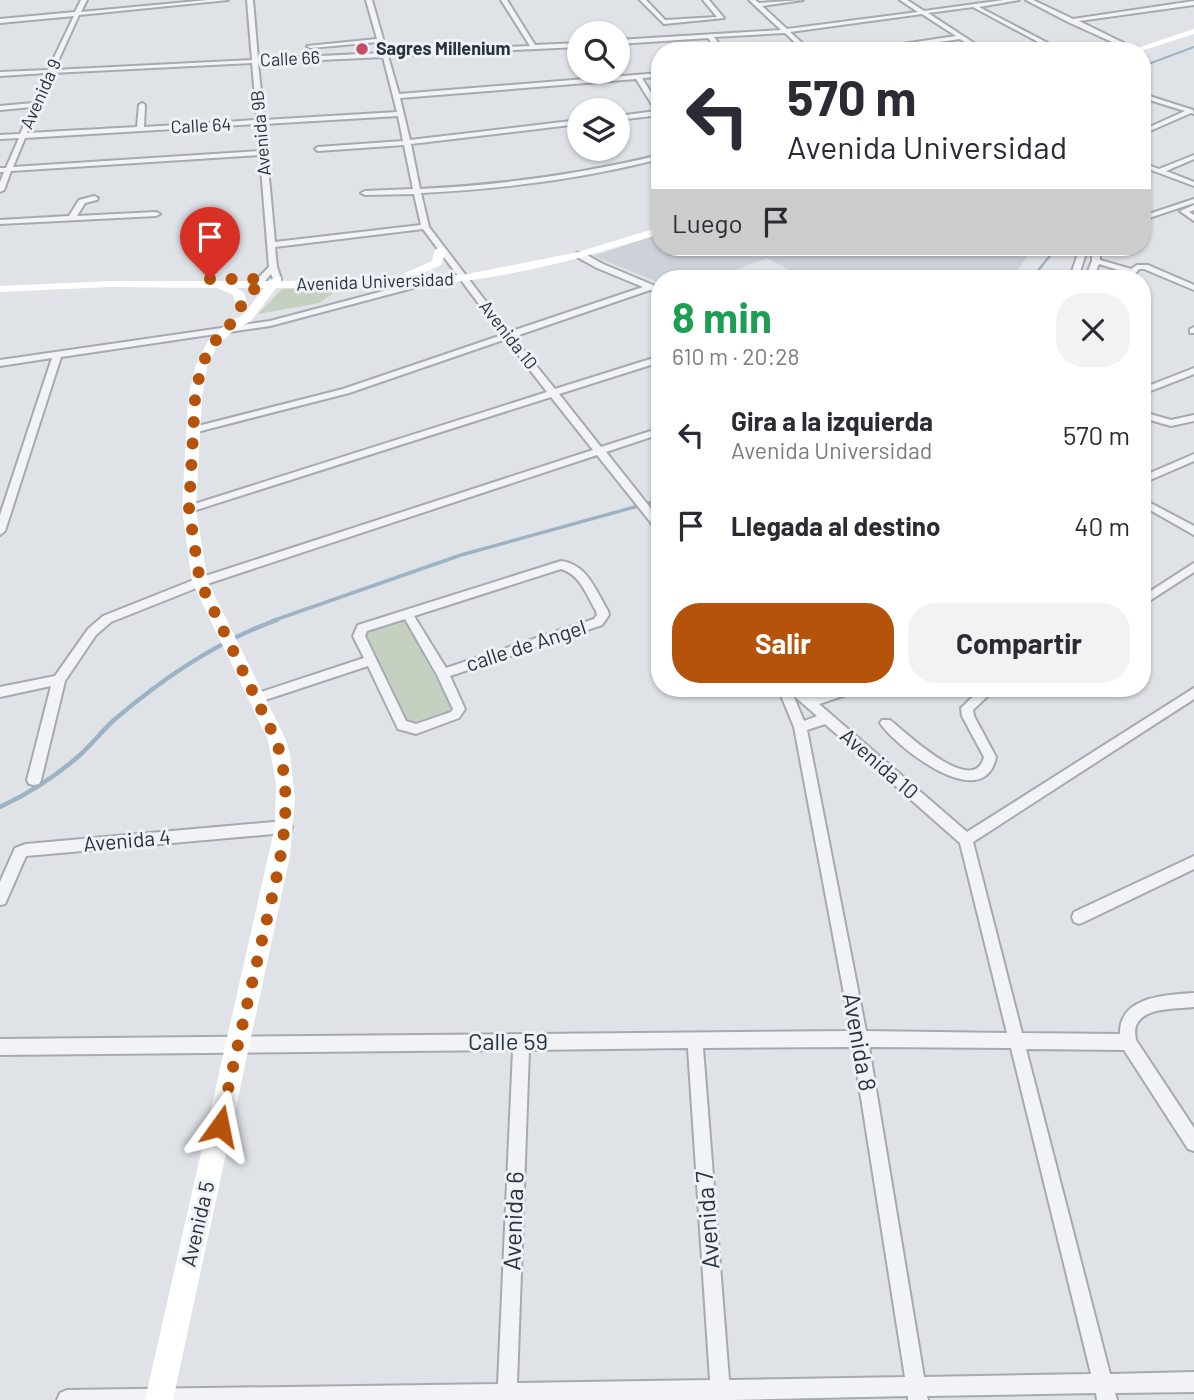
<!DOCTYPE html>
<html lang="es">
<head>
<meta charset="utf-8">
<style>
	:root { --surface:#fff; --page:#f2f2f3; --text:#2b2b33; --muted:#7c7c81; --accent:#b45309 }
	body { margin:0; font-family:Barlow,sans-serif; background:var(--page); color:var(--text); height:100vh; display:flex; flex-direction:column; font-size:26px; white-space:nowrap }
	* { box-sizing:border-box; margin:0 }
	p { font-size:23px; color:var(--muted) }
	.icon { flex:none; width:38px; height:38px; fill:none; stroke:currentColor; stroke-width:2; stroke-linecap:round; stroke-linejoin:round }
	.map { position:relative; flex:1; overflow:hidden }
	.panel { position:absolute; left:651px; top:270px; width:500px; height:427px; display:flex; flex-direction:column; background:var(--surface); border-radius:28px; box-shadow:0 2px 5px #0004 }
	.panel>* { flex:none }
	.guide { position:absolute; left:651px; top:42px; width:500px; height:214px; border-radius:28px; box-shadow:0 2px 5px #0004; background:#fff; color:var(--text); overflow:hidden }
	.fabs { position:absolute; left:567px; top:21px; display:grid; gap:14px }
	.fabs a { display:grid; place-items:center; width:63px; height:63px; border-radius:50%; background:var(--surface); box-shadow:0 2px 5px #0004; font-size:35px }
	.pin { position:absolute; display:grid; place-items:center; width:60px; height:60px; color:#fff; margin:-72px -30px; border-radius:50% 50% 50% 0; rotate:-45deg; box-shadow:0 0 7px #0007 }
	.pin .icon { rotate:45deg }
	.me { position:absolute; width:77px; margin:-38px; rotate:12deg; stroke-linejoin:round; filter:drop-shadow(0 0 5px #0008) }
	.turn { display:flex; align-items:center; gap:24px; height:147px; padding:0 21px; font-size:32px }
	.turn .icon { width:91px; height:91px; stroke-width:2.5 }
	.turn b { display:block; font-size:49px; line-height:60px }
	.then { display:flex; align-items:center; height:66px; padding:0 21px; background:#0003; gap:14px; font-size:26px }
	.round { display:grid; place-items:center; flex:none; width:74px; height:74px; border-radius:28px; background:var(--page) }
	.head { display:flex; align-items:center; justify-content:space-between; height:119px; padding:0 21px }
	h1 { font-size:42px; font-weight:700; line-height:52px; color:#1e9e55 }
	.action { display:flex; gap:14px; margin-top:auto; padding:14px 21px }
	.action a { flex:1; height:80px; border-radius:28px; background:var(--accent); color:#fff; font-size:28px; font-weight:700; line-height:80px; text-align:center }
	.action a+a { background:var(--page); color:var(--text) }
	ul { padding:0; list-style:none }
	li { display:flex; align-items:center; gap:21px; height:91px; padding:0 21px }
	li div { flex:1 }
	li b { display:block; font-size:26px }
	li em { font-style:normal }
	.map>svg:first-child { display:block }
	.built { fill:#cdd2d9 }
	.green { fill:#c6d0c1 }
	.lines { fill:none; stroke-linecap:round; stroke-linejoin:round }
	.stream-far3 { stroke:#9db3c4; stroke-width:2 }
	.stream-far2 { stroke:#9db3c4; stroke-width:2.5 }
	.stream-far1 { stroke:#9db3c4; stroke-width:3.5 }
	.stream { stroke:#9db3c4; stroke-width:4.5 }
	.street-casing { stroke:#a5aab1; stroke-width:4 }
	.street { fill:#f1f3f6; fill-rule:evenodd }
	.secondary { fill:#fff; fill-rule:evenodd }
	.route { stroke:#b45309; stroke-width:12; stroke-dasharray:0 21.6 }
	.poi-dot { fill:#c24e67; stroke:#eef1f5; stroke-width:2.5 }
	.labels { text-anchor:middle; stroke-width:6; stroke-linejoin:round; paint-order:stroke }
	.far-poi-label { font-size:18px; font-weight:bold; fill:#29323d; stroke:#eef1f5; text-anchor:start }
	.far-street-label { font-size:18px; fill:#29323d; stroke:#eef1f5 }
	.street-label { font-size:21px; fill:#29323d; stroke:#eef1f5 }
	.near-street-label { font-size:24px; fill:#29323d; stroke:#eef1f5 }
</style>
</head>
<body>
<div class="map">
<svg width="1194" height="1400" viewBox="0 0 1194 1400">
	<rect width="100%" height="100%" fill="#dfe3e7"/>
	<polygon class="built" points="660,233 660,247 1034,247 1012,278 804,278 767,258 714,278 660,278 660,283 594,256"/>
	<g class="green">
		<polygon points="342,287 319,303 258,314 282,289"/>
		<polygon points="403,617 453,709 409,724 363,630"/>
	</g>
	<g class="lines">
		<polyline class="stream-far3" points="1143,66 1194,47"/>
		<polyline class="stream-far2" points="1032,278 1057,247"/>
		<polyline class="stream-far1" points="272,621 461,555 660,500"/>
		<path class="stream" d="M 0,807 C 30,793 55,777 80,755 C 92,744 102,731 114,720 C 162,679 217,641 277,620"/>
		<defs>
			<g id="street">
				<path d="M 81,0 L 87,0 L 81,12 L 208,0 L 228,0 L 79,15 L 54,70 L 252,60 L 247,0 L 253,0 L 258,59 L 382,53 L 378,42 L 310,48 L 307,46 L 377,39 L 366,0 L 372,0 L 387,53 L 530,46 L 501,0 L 507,0 L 535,45 L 579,43 L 579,47 L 388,56 L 399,94 L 660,73 L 660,77 L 642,78 L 660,107 L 660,115 L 618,120 L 618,116 L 656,111 L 636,79 L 400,98 L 410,140 L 579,120 L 579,124 L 411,144 L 420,189 C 502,185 581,174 660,155 L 660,159 C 581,179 502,189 421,193 L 429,227 L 509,332 L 643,287 L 597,268 L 577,257 L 577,253 L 583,253 L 603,264 L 660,288 L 660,293 L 650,290 L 513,337 L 555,389 L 660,356 L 660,362 L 559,394 L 601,447 L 660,428 L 660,434 L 606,452 L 660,520 L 660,530 L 656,529 L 597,455 L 204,585 L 111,622 L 96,635 L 65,681 L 41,780 L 39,784 L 34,785 L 29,784 L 27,780 L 51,686 L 0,697 L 0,687 L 55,676 L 88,629 L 103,616 L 196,579 L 593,450 L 551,397 L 193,511 L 185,511 L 185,507 L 547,392 L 506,339 L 349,393 L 193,433 L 190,432 L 190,428 L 343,389 L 502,335 L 423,229 L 275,247 L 277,267 L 281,279 L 274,281 L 271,274 L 265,281 L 259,281 L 259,277 L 269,267 L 260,155 L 11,171 L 4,190 L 0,192 L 0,182 L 4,172 L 0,172 L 0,168 L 6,168 L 19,138 L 0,139 L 0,135 L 20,134 L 32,107 L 0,110 L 0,106 L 33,103 L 46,73 L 0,76 L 0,72 L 48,70 L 74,16 L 0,23 L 0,19 L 75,12 ZM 383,57 L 397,112 L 264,120 L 258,63 ZM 252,63 L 257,120 L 144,127 L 145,105 L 142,103 L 139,105 L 137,127 L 27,133 L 52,73 ZM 398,116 L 403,141 L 318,147 L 315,149 L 318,151 L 404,145 L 413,189 L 365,191 L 361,193 L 365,195 L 414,194 L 421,225 L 275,242 L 264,124 ZM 257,124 L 260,151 L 13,167 L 25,138 Z"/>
				<polygon points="640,0 646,0 665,20 717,17 703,0 709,0 724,18 664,24"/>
				<polygon points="749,0 755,0 759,3 803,0 762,6 787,29 918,12 900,0 907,0 924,11 1004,0 1019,0 979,7 1063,51 1055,51 973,7 928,13 986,51 979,51 960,39 873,51 856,51 956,36 922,14 790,32 811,51 804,51 785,33 714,37 724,51 718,51 708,38 618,44 618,40 781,30"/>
				<polygon points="1026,0 1033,0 1073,19 1194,1 1194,5 1079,21 1138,50 1132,51 1068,22"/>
				<polygon points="1143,94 1193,110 1194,114 1191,113 1143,134 1143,130 1185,111 1143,98"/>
				<polygon points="1194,155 1194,159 1166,171 1194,182 1194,186 1143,167 1143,163 1159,169"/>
				<polygon points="94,196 98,198 97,200 85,203 77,216 156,212 160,214 156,216 0,224 0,220 69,216 79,200"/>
				<polygon points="1194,199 1194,203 1143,220 1143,216"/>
				<polygon points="1194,205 1194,210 1189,212 1194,215 1194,221 1180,211"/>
				<polygon points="1080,247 1088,247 1078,278 1070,278"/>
				<polygon points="1092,247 1100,247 1100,260 1131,269 1137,265 1148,265 1194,285 1194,290 1144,269 1139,269 1132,278 1124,278 1128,273 1099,264 1093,278 1085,278 1092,261"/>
				<polygon points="429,279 433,281 432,283 270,326 61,357 5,531 0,535 0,515 52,358 0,366 0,360 270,321"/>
				<polygon points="1194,327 1194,333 1190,333 1190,329"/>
				<polygon points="1194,368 1194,374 1143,394 1143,388"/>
				<polygon points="1143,412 1171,420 1194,415 1194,421 1171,426 1143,418"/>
				<polygon points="1194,454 1194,461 1143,483 1143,476"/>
				<polygon points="1143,499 1194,526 1194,535 1143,506"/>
				<path d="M 561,561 C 587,564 596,591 608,611 L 609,615 L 602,625 L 450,676 L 465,709 L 459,718 L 416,734 L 398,729 L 368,666 L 256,703 L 252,701 L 250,698 L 252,695 L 364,658 L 353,636 L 358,625 ZM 561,569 C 580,574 587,596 596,611 L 597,615 L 594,619 L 446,668 L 414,616 ZM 405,619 L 437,675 L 453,709 L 451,712 L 416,724 L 406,721 L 365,636 L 367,631 Z"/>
				<polygon points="1194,563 1194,572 1143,605 1143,596"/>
				<path d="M 778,688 L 801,688 L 811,697 L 840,688 L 860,688 L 858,691 L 819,704 L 967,832 L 1194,688 L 1194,699 L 973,842 L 1022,1033 L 1120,1034 C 1119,996 1166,995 1194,993 L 1194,1007 C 1178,1009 1148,1007 1138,1022 C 1134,1027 1135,1034 1136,1040 L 1194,1128 L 1194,1151 L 1188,1149 L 1124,1050 L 1026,1049 L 1110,1374 L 1194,1372 L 1194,1392 L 1115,1393 L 1117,1400 L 1097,1400 L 1096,1393 L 927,1396 L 928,1400 L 908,1400 L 908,1396 L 731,1400 L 57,1400 L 60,1393 L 67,1390 L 498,1384 L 513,1050 L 0,1055 L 0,1039 L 851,1031 L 794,727 ZM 793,695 L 817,716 L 804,721 ZM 825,724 L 960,843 L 1007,1033 L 866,1031 L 807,730 ZM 853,1047 L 905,1377 L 729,1380 L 703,1048 ZM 869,1047 L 1011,1048 L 1091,1374 L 924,1377 ZM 688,1048 L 710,1380 L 517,1383 L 529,1050 Z"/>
				<path d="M 982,688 L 996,688 L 973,710 L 974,716 L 996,757 C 984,816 896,747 880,723 L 882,720 L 890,720 C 903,730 974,799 984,757 L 962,716 L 961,708 Z"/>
				<polygon points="285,821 290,823 292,827 290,831 285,833 26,856 5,904 0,905 0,882 15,848 26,844"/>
				<polygon points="1194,856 1194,869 1084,922 1079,924 1074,922 1072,917 1074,912"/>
			</g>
		</defs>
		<use href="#street" class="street-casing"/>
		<use href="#street" class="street"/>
		<g class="secondary">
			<polygon points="1194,29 1194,34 1141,51 1128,51"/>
			<path d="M 660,227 L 660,234 C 596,254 530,273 463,281 C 401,289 338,288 276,288 L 251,321 L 233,331 L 217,346 L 207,367 L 202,399 L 196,509 L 208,582 L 286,740 L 290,755 L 295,798 L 290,856 L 173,1400 L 145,1400 L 275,826 L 276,783 L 268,740 L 192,582 L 182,509 L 188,399 L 195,367 L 208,341 L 225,325 L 243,315 L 264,288 L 237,288 L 244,293 L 248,305 L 242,309 L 236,305 L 233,295 L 217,288 L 110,287 L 0,292 L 0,286 L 110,281 L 269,281 L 277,276 L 281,277 L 281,281 L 406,278 L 405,273 L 432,261 L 435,250 L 441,247 L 447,250 L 441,265 L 414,277 L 463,275 L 578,252 Z"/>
		</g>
	</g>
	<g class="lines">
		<path class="route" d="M 210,279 L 262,279 L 232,318 L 229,328 L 212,344 L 201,367 L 195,399 L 189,509 L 200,582 L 276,740 C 299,809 275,881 260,949 C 246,1008 233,1067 220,1126"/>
	</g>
	<circle class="poi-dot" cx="362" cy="49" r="7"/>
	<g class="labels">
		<g class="far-poi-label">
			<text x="376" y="55">Sagres Millenium</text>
		</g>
		<g class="far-street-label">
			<text transform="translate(290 59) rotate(-3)" y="6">Calle 66</text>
			<text transform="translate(41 94) rotate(-66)" y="6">Avenida 9</text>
			<text transform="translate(201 126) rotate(-3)" y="6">Calle 64</text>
			<text transform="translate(261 133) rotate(-95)" y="6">Avenida 9B</text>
			<text transform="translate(375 282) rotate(-2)" y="6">Avenida Universidad</text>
			<text transform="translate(508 335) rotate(52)" y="6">Avenida 10</text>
		</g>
		<g class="street-label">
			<text transform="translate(526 646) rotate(-18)" y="7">calle de Angel</text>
			<text transform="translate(879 764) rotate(41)" y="7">Avenida 10</text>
			<text transform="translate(127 841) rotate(-5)" y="7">Avenida 4</text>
			<text transform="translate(198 1224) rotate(-77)" y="7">Avenida 5</text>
		</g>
		<g class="near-street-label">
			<text x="508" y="1050">Calle 59</text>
			<text transform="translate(859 1042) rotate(80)" y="8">Avenida 8</text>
			<text transform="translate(708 1220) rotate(-94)" y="8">Avenida 7</text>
			<text transform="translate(514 1221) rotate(-88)" y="8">Avenida 6</text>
		</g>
	</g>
</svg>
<div class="fabs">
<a><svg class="icon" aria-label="search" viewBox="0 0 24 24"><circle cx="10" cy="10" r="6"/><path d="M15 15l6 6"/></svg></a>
<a><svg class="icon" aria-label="layers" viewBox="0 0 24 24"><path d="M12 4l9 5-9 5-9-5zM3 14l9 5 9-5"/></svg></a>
</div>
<div class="pin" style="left:210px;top:279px;background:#d93025"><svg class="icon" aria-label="arrive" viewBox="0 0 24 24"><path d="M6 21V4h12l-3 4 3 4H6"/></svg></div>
<svg class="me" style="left:220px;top:1126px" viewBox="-20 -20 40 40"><path d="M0-17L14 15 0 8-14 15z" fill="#b45309" stroke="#fff" stroke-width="4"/></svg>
<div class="guide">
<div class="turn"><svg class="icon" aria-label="left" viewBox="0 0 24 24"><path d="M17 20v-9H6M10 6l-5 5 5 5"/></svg><div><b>570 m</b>Avenida Universidad</div></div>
<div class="then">Luego<svg class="icon" aria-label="arrive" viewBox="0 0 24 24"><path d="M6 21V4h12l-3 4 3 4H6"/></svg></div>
</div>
<section class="panel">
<div class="head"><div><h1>8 min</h1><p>610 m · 20:28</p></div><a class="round"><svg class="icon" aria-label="close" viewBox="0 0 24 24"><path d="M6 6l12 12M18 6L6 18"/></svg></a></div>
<ul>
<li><svg class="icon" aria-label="left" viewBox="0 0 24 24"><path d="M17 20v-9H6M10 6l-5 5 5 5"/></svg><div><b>Gira a la izquierda</b><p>Avenida Universidad</p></div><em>570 m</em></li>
<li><svg class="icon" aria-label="arrive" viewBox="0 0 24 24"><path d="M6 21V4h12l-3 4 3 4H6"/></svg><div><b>Llegada al destino</b></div><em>40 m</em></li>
</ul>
<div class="action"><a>Salir</a><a>Compartir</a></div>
</section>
</div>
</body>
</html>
